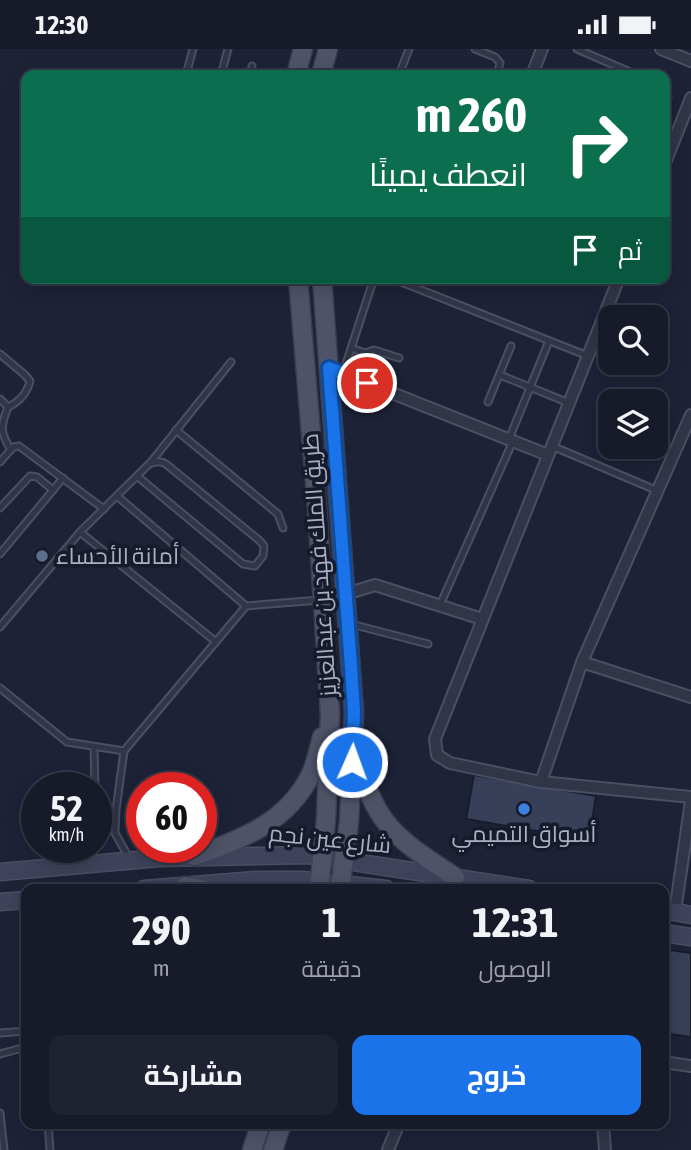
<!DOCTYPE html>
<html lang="ar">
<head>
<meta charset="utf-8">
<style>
	:root { --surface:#161a29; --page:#1f2331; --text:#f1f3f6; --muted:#9ea1a8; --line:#353846; --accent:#1a73e8 }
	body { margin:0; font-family:"Asap Condensed",Cairo,sans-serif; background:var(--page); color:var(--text); direction:rtl; height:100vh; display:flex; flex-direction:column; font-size:26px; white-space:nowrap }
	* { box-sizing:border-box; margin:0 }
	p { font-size:23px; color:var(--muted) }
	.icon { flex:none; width:38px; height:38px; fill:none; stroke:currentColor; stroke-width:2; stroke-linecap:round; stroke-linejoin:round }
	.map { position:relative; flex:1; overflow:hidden; direction:ltr }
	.details { position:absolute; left:21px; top:835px; width:648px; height:245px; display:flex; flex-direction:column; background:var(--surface); border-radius:14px; box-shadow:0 4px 18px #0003,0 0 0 2px var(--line); direction:rtl }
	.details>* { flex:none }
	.banner { position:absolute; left:21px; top:21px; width:649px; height:214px; border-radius:14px; box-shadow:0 4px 18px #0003,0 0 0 2px var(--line); direction:rtl; background:#0b6e4f; color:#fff; overflow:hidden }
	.buttons { position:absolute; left:598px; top:256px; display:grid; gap:14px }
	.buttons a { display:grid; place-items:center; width:70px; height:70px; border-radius:14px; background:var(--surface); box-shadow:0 4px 18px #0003,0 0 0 2px var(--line); font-size:35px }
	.speed { position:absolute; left:21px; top:723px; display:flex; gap:14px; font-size:35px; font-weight:700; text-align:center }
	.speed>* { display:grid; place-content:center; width:91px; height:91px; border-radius:50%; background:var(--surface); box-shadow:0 4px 18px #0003,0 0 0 2px var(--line); line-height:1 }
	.speed small { font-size:18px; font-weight:400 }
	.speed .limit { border:10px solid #d22; background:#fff; color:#111 }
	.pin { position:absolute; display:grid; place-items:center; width:60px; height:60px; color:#fff; margin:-30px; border:4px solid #fff; border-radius:50%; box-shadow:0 2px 7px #0007 }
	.me { position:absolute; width:77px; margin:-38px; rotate:2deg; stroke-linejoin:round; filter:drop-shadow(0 0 5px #0008) }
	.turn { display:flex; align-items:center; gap:24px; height:147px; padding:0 28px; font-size:32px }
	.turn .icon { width:91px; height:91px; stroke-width:2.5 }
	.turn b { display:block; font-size:49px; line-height:60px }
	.then { display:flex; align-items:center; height:66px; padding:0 28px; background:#0003; gap:14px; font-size:26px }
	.eta { display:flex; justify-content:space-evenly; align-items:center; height:119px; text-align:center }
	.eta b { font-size:42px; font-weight:700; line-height:49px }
	.button { display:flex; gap:14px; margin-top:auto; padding:14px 28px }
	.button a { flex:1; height:80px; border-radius:14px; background:var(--accent); color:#fff; font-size:28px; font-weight:700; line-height:80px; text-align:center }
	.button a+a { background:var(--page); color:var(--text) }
	.status { display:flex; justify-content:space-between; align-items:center; height:49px; padding:0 35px; background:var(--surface); direction:ltr }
	.status svg { height:19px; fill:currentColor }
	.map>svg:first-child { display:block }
	.building { fill:#383f58; stroke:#181d2e; stroke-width:2 }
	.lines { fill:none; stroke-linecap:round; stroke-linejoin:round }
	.lane-casing { stroke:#4b4f63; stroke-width:9 }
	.street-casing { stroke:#4b4f63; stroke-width:14 }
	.secondary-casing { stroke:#4b4f63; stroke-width:19 }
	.primary-casing { stroke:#3a3e51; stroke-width:21 }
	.lane { stroke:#303548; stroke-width:5 }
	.street { stroke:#303548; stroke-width:10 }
	.secondary { stroke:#3e435b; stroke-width:16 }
	.primary { stroke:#4e5368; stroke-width:18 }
	.route-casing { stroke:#114b97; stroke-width:18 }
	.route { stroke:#1a73e8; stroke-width:12 }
	.service-dot { fill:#5c6f8a; stroke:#161b2c; stroke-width:2.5 }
	.shop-dot { fill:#3f7fe0; stroke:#161b2c; stroke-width:2.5 }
	.labels { text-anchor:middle; stroke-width:7; stroke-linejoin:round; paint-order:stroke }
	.poi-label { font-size:23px; fill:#aaafc5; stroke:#161b2c; text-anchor:start }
	.street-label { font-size:23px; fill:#aaafc5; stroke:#161b2c }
</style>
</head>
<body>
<div class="status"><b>12:30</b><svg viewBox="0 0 49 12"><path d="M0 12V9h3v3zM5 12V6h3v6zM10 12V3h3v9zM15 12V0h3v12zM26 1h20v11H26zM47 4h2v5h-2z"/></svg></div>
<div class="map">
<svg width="691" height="1101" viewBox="0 0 691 1101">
	<rect width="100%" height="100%" fill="#1d2237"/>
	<g class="building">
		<polygon points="474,726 596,747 589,791 466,770"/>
		<polygon points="663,900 691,904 691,988 663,984"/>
	</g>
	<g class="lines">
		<defs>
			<g id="lane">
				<polyline points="475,0 495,8 500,14 497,26"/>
				<polyline points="577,0 637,26"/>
				<polyline points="186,26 193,0"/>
				<polyline points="221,26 228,0"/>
				<polyline points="251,26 252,17"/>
				<polyline points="399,26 409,0"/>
				<polyline points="665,41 668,48 665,59"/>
				<polyline points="391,229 588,307"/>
				<polyline points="351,299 365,304 374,301 399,309"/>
				<path d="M 0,305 L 25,326 L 30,332 C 27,344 19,353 8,358 C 0,378 0,383 11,401"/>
				<polyline points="343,324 374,229"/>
				<polyline points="500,326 569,354"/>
				<polyline points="0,350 8,358"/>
				<polyline points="488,353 511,297"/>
				<polyline points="176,381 278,465 283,479"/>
				<polyline points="509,390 549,292"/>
				<polyline points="552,397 658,442"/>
				<polyline points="0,413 13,398 19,397 104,460"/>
				<polyline points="151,413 231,313"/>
				<polyline points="117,447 246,557"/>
				<polyline points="0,459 30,427 37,428 53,441"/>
				<polyline points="80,483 216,593"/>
				<polyline points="0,505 63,429"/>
				<polyline points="440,556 513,392"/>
				<polyline points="351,575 428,595"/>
				<path d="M 0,578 L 80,483 L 149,415 C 155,413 160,411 166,415 L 260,492 L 264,497 L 263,507 L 255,517 L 243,515 L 137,427"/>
				<polyline points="0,639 67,693 124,702"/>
				<polyline points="94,698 95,738"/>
				<polyline points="129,809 115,784 116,761 124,702 246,557 320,551"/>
				<polyline points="79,812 90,798"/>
				<polyline points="0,984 26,982"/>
				<polyline points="0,1005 26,998"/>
				<polyline points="0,1064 4,1101"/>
				<polyline points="48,1074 50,1101"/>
			</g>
			<g id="street">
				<polyline points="661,0 691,12"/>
				<polyline points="532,26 542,0"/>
				<polyline points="665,114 691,49"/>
				<polyline points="329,319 548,406"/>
				<polyline points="691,366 582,613 541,733 691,748"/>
				<polyline points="346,545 375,536 482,570"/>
				<polyline points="582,613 691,648"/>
				<polyline points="541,733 450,714 437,706 435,690 619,229"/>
				<polyline points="675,863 691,752"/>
				<polyline points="663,1013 691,1017"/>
				<polyline points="603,1074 605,1101"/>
				<polyline points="388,1101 399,1074"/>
			</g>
			<g id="secondary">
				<polyline points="0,823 159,809 308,806 529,840"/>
				<polyline points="144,840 256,831 303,831 386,840"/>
				<polyline points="0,853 26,851"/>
				<polyline points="663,861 691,866"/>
				<polyline points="663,884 691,888"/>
			</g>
			<g id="primary">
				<polyline points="296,26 303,0"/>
				<polyline points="321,26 328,0"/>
				<polyline points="298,229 317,457 330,665 326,771 319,840"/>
				<polyline points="322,229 354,663 349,773 340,840"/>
				<path d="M 359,708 C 372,776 401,792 455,828"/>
				<path d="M 194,807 C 241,791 288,773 311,725 C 316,714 319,700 322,688"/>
				<polyline points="185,837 202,840"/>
				<polyline points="252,1101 261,1074"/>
				<polyline points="273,1101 282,1074"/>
			</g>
		</defs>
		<use href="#lane" class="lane-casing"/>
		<use href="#street" class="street-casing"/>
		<use href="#secondary" class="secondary-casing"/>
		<use href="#primary" class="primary-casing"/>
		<use href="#lane" class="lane"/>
		<use href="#street" class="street"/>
		<use href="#secondary" class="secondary"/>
		<use href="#primary" class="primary"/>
	</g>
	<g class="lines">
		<defs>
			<polyline id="route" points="352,713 354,663 351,618 329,319 367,334"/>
		</defs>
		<use href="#route" class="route-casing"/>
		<use href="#route" class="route"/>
	</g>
	<circle class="service-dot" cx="42" cy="507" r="7"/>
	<circle class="shop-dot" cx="524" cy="760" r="7"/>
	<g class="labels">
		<g class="poi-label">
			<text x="56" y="515">أمانة الأحساء</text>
			<text x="524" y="793" text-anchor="middle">أسواق التميمي</text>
		</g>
		<g class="street-label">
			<text transform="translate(319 516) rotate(-94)" y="8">طريق الملك فهد بن عبدالعزيز</text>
			<text transform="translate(330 790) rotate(6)" y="8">شارع عين نجم</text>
		</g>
	</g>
</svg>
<div class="buttons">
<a><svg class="icon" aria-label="search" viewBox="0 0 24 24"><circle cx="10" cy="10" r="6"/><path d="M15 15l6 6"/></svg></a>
<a><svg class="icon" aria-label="layers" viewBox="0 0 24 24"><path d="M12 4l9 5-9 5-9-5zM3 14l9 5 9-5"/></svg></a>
</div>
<div class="speed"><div>52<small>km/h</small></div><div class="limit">60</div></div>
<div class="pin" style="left:367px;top:334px;background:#d93025"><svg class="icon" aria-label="arrive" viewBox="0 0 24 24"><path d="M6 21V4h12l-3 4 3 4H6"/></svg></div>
<svg class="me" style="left:352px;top:713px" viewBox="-20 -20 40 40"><circle r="17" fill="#1a73e8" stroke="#fff" stroke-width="3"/><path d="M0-11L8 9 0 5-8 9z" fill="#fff"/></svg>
<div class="banner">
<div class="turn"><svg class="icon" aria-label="right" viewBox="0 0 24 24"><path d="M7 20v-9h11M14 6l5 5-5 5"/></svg><div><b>260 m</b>انعطف يمينًا</div></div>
<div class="then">ثم<svg class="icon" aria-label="arrive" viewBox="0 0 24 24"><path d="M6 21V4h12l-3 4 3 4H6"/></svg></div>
</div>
<section class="details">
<div class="eta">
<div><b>12:31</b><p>الوصول</p></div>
<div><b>1</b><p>دقيقة</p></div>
<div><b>290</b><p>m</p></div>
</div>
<div class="button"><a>خروج</a><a>مشاركة</a></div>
</section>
</div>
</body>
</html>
